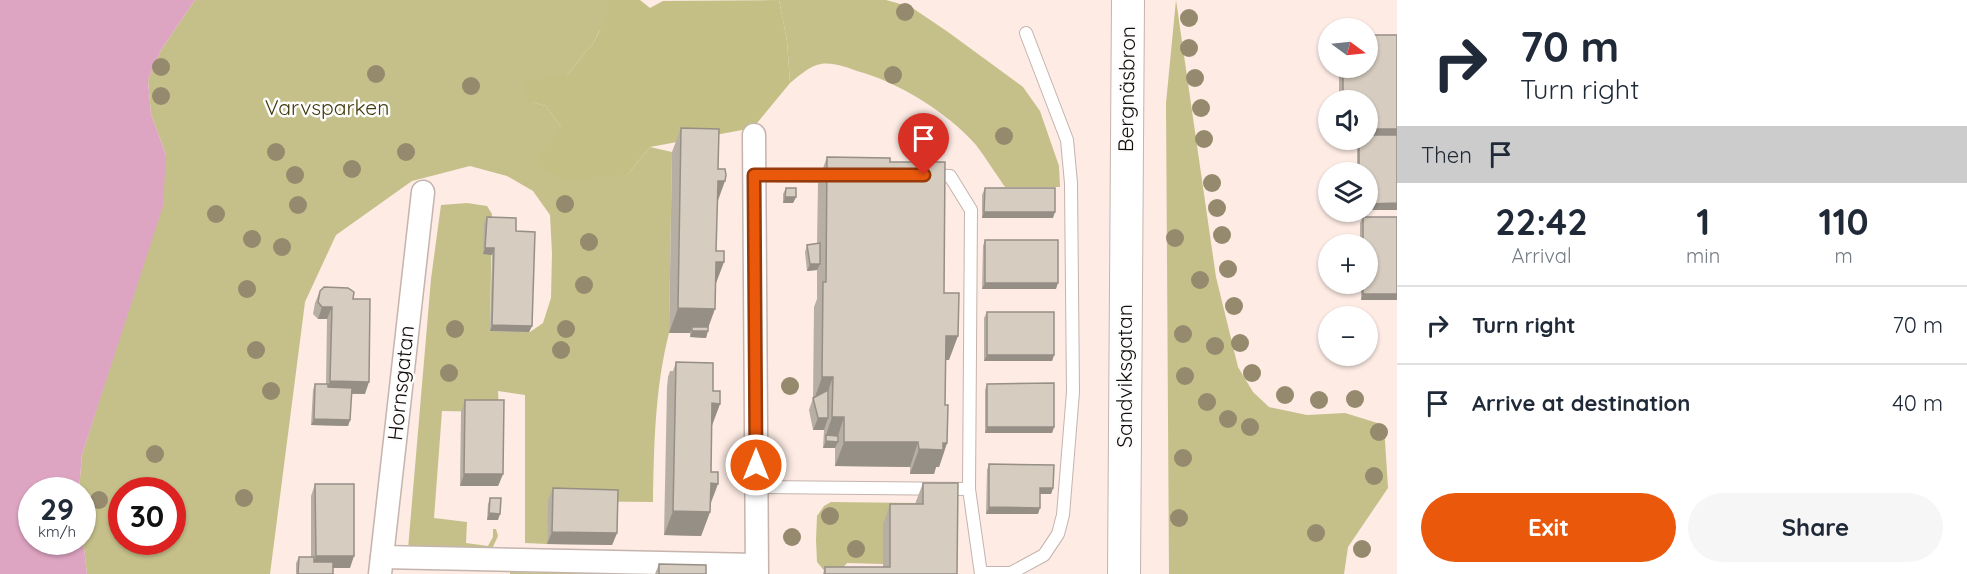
<!DOCTYPE html>
<html lang="en">
<head>
<meta charset="utf-8">
<style>
	:root { --surface:#fff; --page:#f6f6f7; --text:#1f2937; --muted:#747a83; --line:#e0e1e3; --accent:#ea580c }
	body { margin:0; font-family:Quicksand,sans-serif; background:var(--page); color:var(--text); height:100vh; display:flex; flex-direction:column; font-size:22px; white-space:nowrap }
	* { box-sizing:border-box; margin:0 }
	p { font-size:20px; color:var(--muted) }
	.icon { flex:none; width:33px; height:33px; fill:none; stroke:currentColor; stroke-width:2; stroke-linecap:round; stroke-linejoin:round }
	.map { position:relative; flex:1; overflow:hidden }
	.sheet { display:flex; flex-direction:column; background:var(--surface); width:570px }
	.sheet>* { flex:none }
	.top-card { background:#fff; color:var(--text); overflow:hidden }
	.needle { width:39px; rotate:105deg }
	.fabs { position:absolute; left:1318px; top:18px; display:grid; gap:12px }
	.fabs a { display:grid; place-items:center; width:60px; height:60px; border-radius:50%; background:var(--surface); box-shadow:0 2px 4px #0004; font-size:30px }
	.speed { position:absolute; left:18px; top:477px; display:flex; gap:12px; font-size:30px; font-weight:700; text-align:center }
	.speed>* { display:grid; place-content:center; width:78px; height:78px; border-radius:50%; background:var(--surface); box-shadow:0 2px 4px #0004; line-height:1 }
	.speed small { font-size:15px; font-weight:400 }
	.speed .limit { border:9px solid #d22; background:#fff; color:#111 }
	.pin { position:absolute; display:grid; place-items:center; width:51px; height:51px; color:#fff; margin:-62px -26px; border-radius:50% 50% 50% 0; rotate:-45deg; box-shadow:0 0 6px #0007 }
	.pin .icon { rotate:45deg }
	.me { position:absolute; width:66px; margin:-33px; rotate:0deg; stroke-linejoin:round; filter:drop-shadow(0 0 4px #0008) }
	.turn { display:flex; align-items:center; gap:21px; height:126px; padding:0 24px; font-size:27px }
	.turn .icon { width:78px; height:78px; stroke-width:2.5 }
	.turn b { display:block; font-size:42px; line-height:51px }
	.then { display:flex; align-items:center; height:57px; padding:0 24px; background:#0003; gap:12px; font-size:22px }
	.eta { display:flex; justify-content:space-evenly; align-items:center; height:102px; text-align:center }
	.eta b { font-size:36px; font-weight:700; line-height:42px }
	.cta { display:flex; gap:12px; margin-top:auto; padding:12px 24px }
	.cta a { flex:1; height:69px; border-radius:36px; background:var(--accent); color:#fff; font-size:24px; font-weight:700; line-height:69px; text-align:center }
	.cta a+a { background:var(--page); color:var(--text) }
	ul { padding:0; list-style:none }
	li { display:flex; align-items:center; gap:18px; height:78px; padding:0 24px; border-top:2px solid var(--line) }
	li div { flex:1 }
	li b { display:block; font-size:22px }
	li em { font-style:normal }
	main { display:flex; flex:1; min-height:0 }
	.map>svg:first-child { display:block }
	.green { fill:#c5c08a; fill-rule:evenodd }
	.forest { fill:#c4bf84 }
	.water { fill:#dea5c2 }
	.lines { fill:none; stroke-linecap:round; stroke-linejoin:round }
	.service-casing { stroke:#c4b4ad; stroke-width:14 }
	.minor-casing { stroke:#c4b4ad; stroke-width:25 }
	.secondary-casing { stroke:#c4b4ad; stroke-width:34 }
	.service { stroke:#fff; stroke-width:12 }
	.minor { stroke:#fff; stroke-width:22 }
	.secondary { stroke:#fff; stroke-width:32 }
	.tree { fill:#958a6d }
	.wall { fill:#b8afa4 }
	.shaded-wall { fill:#968f86 }
	.building { fill:#d6ccbf; stroke:#968f86; stroke-width:1.5 }
	.route-casing { stroke:#983908; stroke-width:15 }
	.route { stroke:#ea580c; stroke-width:10 }
	.labels { text-anchor:middle; stroke-width:5; stroke-linejoin:round; paint-order:stroke }
	.street-label { font-size:21px; fill:#120d0a; stroke:#fdfdfd }
	.park-label { font-size:21px; fill:#403b0c; stroke:#fdfdfd }
</style>
</head>
<body>
<main>
<div class="map">
<svg width="1397" height="574" viewBox="0 0 1397 574">
	<rect width="100%" height="100%" fill="#fdebe4"/>
	<g class="green">
		<path d="M 195,0 L 629,0 L 599,31 L 594,42 L 567,75 L 532,102 L 546,106 L 561,127 L 628,174 L 650,147 L 672,152 L 669,333 C 655,388 654,445 653,502 L 549,501 L 547,544 L 525,543 L 525,395 L 498,391 L 499,412 L 442,411 L 434,518 L 467,522 L 466,543 L 488,546 L 493,537 L 493,529 L 496,529 L 498,536 L 491,551 L 408,549 L 431,279 L 441,205 L 467,203 L 487,206 L 492,214 L 490,331 L 530,332 L 543,323 L 551,298 L 552,253 L 550,215 L 533,191 L 507,176 L 470,166 L 412,181 L 336,235 L 305,302 L 270,574 L 87,574 L 83,540 L 82,490 L 79,490 L 82,455 L 118,342 L 166,155 L 151,114 L 148,80 L 161,50 ZM 122,490 L 172,490 L 172,542 L 122,542 Z"/>
		<path d="M 779,0 L 886,0 L 911,7 L 948,32 L 1023,87 L 1040,111 L 1059,166 L 1060,187 L 1005,187 C 995,173 986,158 976,145 C 947,112 898,82 857,71 C 846,67 832,62 821,64 C 809,66 799,76 790,83 L 787,41 Z"/>
		<polygon points="1176,0 1216,277 1238,367 1253,392 1269,407 1307,415 1345,413 1384,425 1388,488 1348,547 1344,574 1169,574 1166,103"/>
		<polygon points="831,502 915,503 915,524 883,524 883,564 847,563 838,574 827,574 817,562 816,540 817,516 824,506"/>
		<polygon points="510,572 630,574 510,574"/>
	</g>
	<polygon class="forest" points="607,0 640,0 650,8 663,1 779,0 787,41 790,83 753,128 650,147 628,174 563,181 534,163 561,127 546,106 528,101 524,81 567,75 594,42 607,15"/>
	<polygon class="water" points="0,0 195,0 161,50 148,80 151,114 166,155 163,206 82,455 79,490 32,490 32,542 83,540 87,574 0,574"/>
	<g class="lines">
		<defs>
			<g id="service">
				<polyline points="754,175 835,176"/>
				<polyline points="930,175 950,176 971,210 969,489 981,574"/>
				<polyline points="756,487 969,489"/>
				<polyline points="981,573 1011,573 1044,555 1058,534 1063,515 1073,392 1071,183 1067,140 1026,33"/>
			</g>
			<g id="minor">
				<polyline points="754,135 757,574"/>
				<polyline points="382,557 756,565"/>
				<polyline points="380,574 423,192"/>
			</g>
			<polyline id="secondary" points="1124,574 1128,0"/>
		</defs>
		<use href="#service" class="service-casing"/>
		<use href="#minor" class="minor-casing"/>
		<use href="#secondary" class="secondary-casing"/>
		<use href="#service" class="service"/>
		<use href="#minor" class="minor"/>
		<use href="#secondary" class="secondary"/>
	</g>
	<g class="tree">
		<circle cx="905" cy="12" r="9"/>
		<circle cx="1189" cy="18" r="9"/>
		<circle cx="1189" cy="48" r="9"/>
		<circle cx="161" cy="67" r="9"/>
		<circle cx="376" cy="74" r="9"/>
		<circle cx="893" cy="75" r="9"/>
		<circle cx="1195" cy="78" r="9"/>
		<circle cx="471" cy="86" r="9"/>
		<circle cx="161" cy="96" r="9"/>
		<circle cx="1201" cy="108" r="9"/>
		<circle cx="1004" cy="136" r="9"/>
		<circle cx="1204" cy="139" r="9"/>
		<circle cx="276" cy="152" r="9"/>
		<circle cx="406" cy="152" r="9"/>
		<circle cx="352" cy="169" r="9"/>
		<circle cx="295" cy="175" r="9"/>
		<circle cx="1212" cy="183" r="9"/>
		<circle cx="565" cy="204" r="9"/>
		<circle cx="298" cy="205" r="9"/>
		<circle cx="1217" cy="208" r="9"/>
		<circle cx="216" cy="214" r="9"/>
		<circle cx="1222" cy="235" r="9"/>
		<circle cx="1175" cy="238" r="9"/>
		<circle cx="252" cy="239" r="9"/>
		<circle cx="589" cy="242" r="9"/>
		<circle cx="282" cy="247" r="9"/>
		<circle cx="1228" cy="269" r="9"/>
		<circle cx="1200" cy="280" r="9"/>
		<circle cx="584" cy="285" r="9"/>
		<circle cx="247" cy="289" r="9"/>
		<circle cx="1234" cy="306" r="9"/>
		<circle cx="455" cy="329" r="9"/>
		<circle cx="566" cy="329" r="9"/>
		<circle cx="1183" cy="334" r="9"/>
		<circle cx="1240" cy="343" r="9"/>
		<circle cx="1215" cy="346" r="9"/>
		<circle cx="256" cy="350" r="9"/>
		<circle cx="561" cy="350" r="9"/>
		<circle cx="449" cy="373" r="9"/>
		<circle cx="1252" cy="373" r="9"/>
		<circle cx="1185" cy="376" r="9"/>
		<circle cx="790" cy="386" r="9"/>
		<circle cx="271" cy="391" r="9"/>
		<circle cx="1285" cy="395" r="9"/>
		<circle cx="1355" cy="399" r="9"/>
		<circle cx="1319" cy="400" r="9"/>
		<circle cx="1207" cy="402" r="9"/>
		<circle cx="1228" cy="419" r="9"/>
		<circle cx="1250" cy="427" r="9"/>
		<circle cx="1379" cy="432" r="9"/>
		<circle cx="155" cy="454" r="9"/>
		<circle cx="1183" cy="458" r="9"/>
		<circle cx="1374" cy="476" r="9"/>
		<circle cx="244" cy="498" r="9"/>
		<circle cx="99" cy="500" r="9"/>
		<circle cx="830" cy="516" r="9"/>
		<circle cx="1179" cy="518" r="9"/>
		<circle cx="1316" cy="533" r="9"/>
		<circle cx="792" cy="537" r="9"/>
		<circle cx="856" cy="549" r="9"/>
		<circle cx="1362" cy="549" r="9"/>
	</g>
	<g class="wall">
		<polygon points="1368,35 1397,35 1397,210 1368,210 1368,172 1357,172 1357,141 1339,141 1339,140 1368,140 1368,100 1339,100 1339,68 1368,68"/>
		<polygon points="681,128 717,203 715,284 706,338 690,337 690,333 669,333 672,152"/>
		<polygon points="827,157 890,162 944,293 949,360 946,360 945,405 947,443 939,467 936,467 934,474 910,474 910,467 835,466 835,448 823,448 824,430 813,430 809,410 813,398 814,307 817,299 817,270 807,271 805,252 807,245 817,244 818,182"/>
		<polygon points="786,188 796,197 793,203 783,203 783,194"/>
		<polygon points="985,188 1053,218 982,218 982,195"/>
		<polygon points="487,217 516,231 532,326 529,332 490,331 492,255 483,254 484,223"/>
		<polygon points="1363,217 1397,217 1397,300 1361,300 1361,284 1368,284 1368,244 1360,244 1360,223"/>
		<polygon points="985,240 1056,289 982,289 983,246"/>
		<polygon points="320,291 353,299 365,394 351,394 350,420 348,426 311,425 313,390 315,384 326,384 327,319 318,319 313,314 315,303"/>
		<polygon points="987,312 1054,355 1052,361 984,361 984,318"/>
		<polygon points="676,362 713,391 720,404 712,425 710,512 701,536 664,535 667,387 668,377 670,371 673,371"/>
		<polygon points="987,384 1054,427 1052,433 985,433 985,390"/>
		<polygon points="465,400 503,474 498,486 460,486 461,412"/>
		<polygon points="989,464 1053,488 1051,494 1040,494 1038,514 986,514 987,470"/>
		<polygon points="923,483 957,574 823,574 825,567 883,567 883,524 890,504 915,504"/>
		<polygon points="315,484 350,568 333,568 333,574 296,574 296,563 299,557 311,557 311,496"/>
		<polygon points="553,488 617,533 612,545 547,544 548,500"/>
		<polygon points="490,498 498,520 487,520 488,504"/>
		<polygon points="659,564 706,574 655,574"/>
	</g>
	<g class="shaded-wall">
		<polygon points="1368,129 1397,129 1397,141 1368,140"/>
		<polygon points="1340,140 1358,140 1357,141 1339,141"/>
		<polygon points="718,181 725,181 716,206"/>
		<polygon points="785,197 796,197 793,203 783,203"/>
		<polygon points="1397,203 1397,210 1368,210 1368,204"/>
		<polygon points="984,212 1055,212 1053,218 982,218"/>
		<polygon points="485,248 494,248 492,255 483,254"/>
		<polygon points="716,262 724,262 715,286"/>
		<polygon points="810,264 820,264 817,270 807,271"/>
		<polygon points="985,283 1058,283 1056,289 982,289"/>
		<polygon points="1363,294 1397,294 1397,300 1361,300"/>
		<polygon points="322,307 332,307 327,319 318,319"/>
		<polygon points="678,308 715,309 707,331 708,331 706,338 690,337 692,331 692,327 690,333 669,333"/>
		<polygon points="492,325 532,326 529,332 490,331"/>
		<polygon points="946,336 958,336 949,360 937,360"/>
		<polygon points="987,355 1054,355 1052,361 984,361"/>
		<polygon points="822,377 833,377 824,402 814,400"/>
		<polygon points="330,381 369,382 365,394 326,393"/>
		<polygon points="712,403 720,404 711,428"/>
		<polygon points="832,417 844,417 836,442 838,442 835,448 823,448 826,441 826,435"/>
		<polygon points="818,418 828,418 824,430 813,430"/>
		<polygon points="314,419 350,420 348,426 311,425"/>
		<polygon points="987,427 1054,427 1052,433 985,433"/>
		<polygon points="844,442 918,442 910,467 835,466"/>
		<polygon points="943,443 947,443 939,467 936,467 934,474 910,474 919,449"/>
		<polygon points="464,474 503,474 498,486 460,486"/>
		<polygon points="711,483 718,484 709,508"/>
		<polygon points="1040,488 1053,488 1051,494 1038,494"/>
		<polygon points="989,507 1040,508 1038,514 986,514"/>
		<polygon points="673,511 710,512 701,536 664,535"/>
		<polygon points="489,513 500,514 498,520 487,520"/>
		<polygon points="552,532 617,533 612,545 547,544"/>
		<polygon points="316,556 354,556 350,568 312,568"/>
	</g>
	<g class="building">
		<polygon points="1368,35 1397,35 1397,129 1368,129 1368,100 1343,100 1343,68 1368,68"/>
		<polygon points="681,128 719,129 718,169 725,169 726,175 725,181 718,181 716,251 724,251 724,262 716,262 715,309 678,308"/>
		<polygon points="1368,135 1397,135 1397,203 1368,204 1368,172 1359,172 1359,140 1368,140"/>
		<polygon points="827,157 890,158 890,162 945,162 944,293 959,293 958,336 946,336 945,405 948,405 947,443 943,443 943,450 919,449 918,442 844,442 844,417 832,417 833,377 822,377 823,282 826,282"/>
		<polygon points="786,188 796,188 796,197 785,197"/>
		<polygon points="985,188 1055,188 1055,212 984,212"/>
		<polygon points="487,217 516,218 516,231 535,232 532,326 492,325 494,248 485,248"/>
		<polygon points="1363,217 1397,217 1397,294 1363,294 1363,284 1368,284 1368,244 1363,244"/>
		<rect x="985" y="240" width="73" height="43"/>
		<polygon points="820,243 820,264 810,264 807,245"/>
		<polygon points="324,287 348,288 354,292 353,299 370,299 369,382 330,381 332,307 322,307 318,302 320,291"/>
		<rect x="987" y="312" width="67" height="43"/>
		<rect x="692" y="327" width="16" height="4"/>
		<polygon points="676,362 713,363 713,391 720,391 720,404 712,403 711,472 718,472 718,484 711,483 710,512 673,511"/>
		<polygon points="1054,383 1054,427 987,427 987,384"/>
		<polygon points="315,384 328,384 328,387 352,388 350,420 314,419"/>
		<polygon points="828,390 828,418 818,418 813,398"/>
		<polygon points="465,400 504,400 503,474 464,474"/>
		<polygon points="826,435 838,436 838,442 826,441"/>
		<polygon points="989,464 1054,465 1053,488 1040,488 1040,508 989,507"/>
		<polygon points="923,483 958,483 957,574 825,574 825,567 890,567 890,504 923,504"/>
		<polygon points="315,484 354,484 354,556 316,556"/>
		<polygon points="553,488 618,490 617,533 552,532"/>
		<polygon points="490,498 501,498 500,514 489,513"/>
		<polygon points="299,557 314,557 314,562 333,562 333,574 298,574"/>
		<polygon points="659,564 706,565 706,574 659,574"/>
	</g>
	<g class="lines">
		<defs>
			<polyline id="route" points="756,465 754,175 924,175"/>
		</defs>
		<use href="#route" class="route-casing"/>
		<use href="#route" class="route"/>
	</g>
	<g class="labels">
		<g class="street-label">
			<text transform="translate(1127 89) rotate(-89)" y="7">Bergnäsbron</text>
			<text transform="translate(1125 376) rotate(-90)" y="7">Sandviksgatan</text>
			<text transform="translate(401 383) rotate(-84)" y="7">Hornsgatan</text>
		</g>
		<g class="park-label">
			<text x="327" y="115">Varvsparken</text>
		</g>
	</g>
</svg>
<div class="fabs">
<a><svg class="needle" viewBox="-14 -14 28 28"><path d="M0-13l5 13h-10z" fill="#e53935"/><path d="M0 13l5-13h-10z" fill="#747a83"/></svg></a>
<a><svg class="icon" aria-label="sound" viewBox="0 0 24 24"><path d="M4 9h4l5-4v14l-5-4H4zM17 9q2 3 0 6"/></svg></a>
<a><svg class="icon" aria-label="layers" viewBox="0 0 24 24"><path d="M12 4l9 5-9 5-9-5zM3 14l9 5 9-5"/></svg></a>
<a>+</a>
<a>−</a>
</div>
<div class="speed"><div>29<small>km/h</small></div><div class="limit">30</div></div>
<div class="pin" style="left:924px;top:175px;background:#d93025"><svg class="icon" aria-label="arrive" viewBox="0 0 24 24"><path d="M6 21V4h12l-3 4 3 4H6"/></svg></div>
<svg class="me" style="left:756px;top:465px" viewBox="-20 -20 40 40"><circle r="17" fill="#ea580c" stroke="#fff" stroke-width="3"/><path d="M0-11L8 9 0 5-8 9z" fill="#fff"/></svg>
</div>
<section class="sheet">
<div class="top-card">
<div class="turn"><svg class="icon" aria-label="right" viewBox="0 0 24 24"><path d="M7 20v-9h11M14 6l5 5-5 5"/></svg><div><b>70 m</b>Turn right</div></div>
<div class="then">Then<svg class="icon" aria-label="arrive" viewBox="0 0 24 24"><path d="M6 21V4h12l-3 4 3 4H6"/></svg></div>
</div>
<div class="eta">
<div><b>22:42</b><p>Arrival</p></div>
<div><b>1</b><p>min</p></div>
<div><b>110</b><p>m</p></div>
</div>
<ul>
<li><svg class="icon" aria-label="right" viewBox="0 0 24 24"><path d="M7 20v-9h11M14 6l5 5-5 5"/></svg><div><b>Turn right</b></div><em>70 m</em></li>
<li><svg class="icon" aria-label="arrive" viewBox="0 0 24 24"><path d="M6 21V4h12l-3 4 3 4H6"/></svg><div><b>Arrive at destination</b></div><em>40 m</em></li>
</ul>
<div class="cta"><a>Exit</a><a>Share</a></div>
</section>
</main>
</body>
</html>
